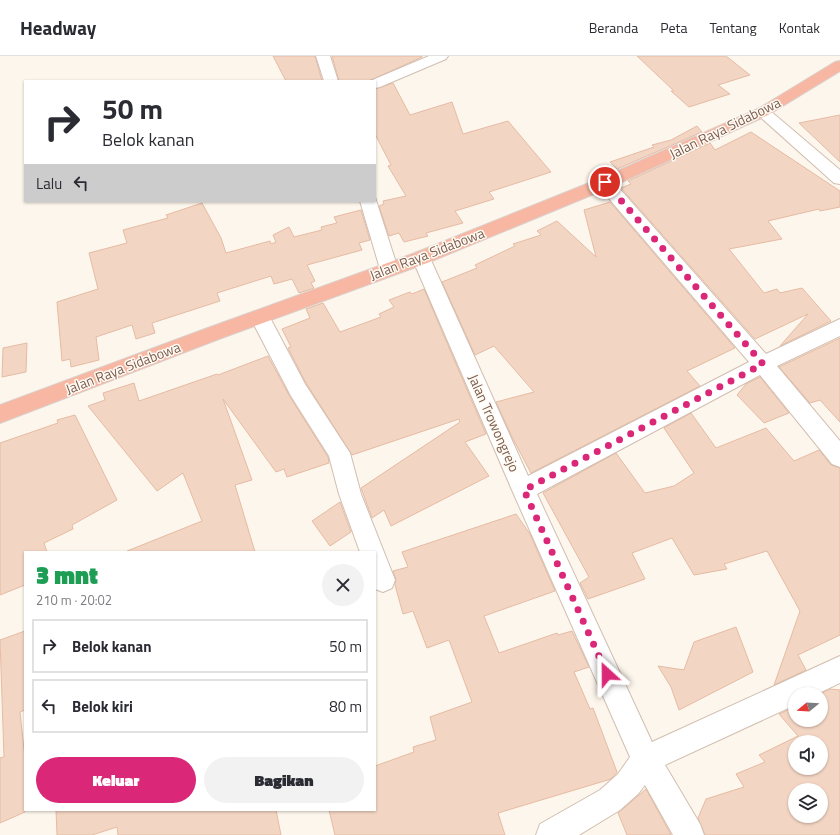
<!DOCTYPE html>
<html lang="id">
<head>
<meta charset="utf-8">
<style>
	:root { --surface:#fff; --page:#f2f2f3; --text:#2b2b33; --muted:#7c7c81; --line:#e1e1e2; --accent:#db2777 }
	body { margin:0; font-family:"Titillium Web",sans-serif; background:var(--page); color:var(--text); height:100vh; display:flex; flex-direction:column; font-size:15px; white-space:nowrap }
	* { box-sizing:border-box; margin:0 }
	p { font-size:13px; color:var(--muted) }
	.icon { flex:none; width:22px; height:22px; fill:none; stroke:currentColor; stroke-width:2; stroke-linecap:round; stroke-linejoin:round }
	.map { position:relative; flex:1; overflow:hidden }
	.drawer { position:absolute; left:24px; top:495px; width:352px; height:260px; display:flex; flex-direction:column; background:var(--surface); border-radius:0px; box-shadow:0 1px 3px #0004 }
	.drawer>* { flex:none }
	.top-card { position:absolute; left:24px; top:24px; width:352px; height:122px; border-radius:0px; box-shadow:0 1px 3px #0004; background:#fff; color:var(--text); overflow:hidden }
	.needle { width:26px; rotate:252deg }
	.buttons { position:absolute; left:788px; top:631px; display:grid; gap:8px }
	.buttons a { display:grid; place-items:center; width:40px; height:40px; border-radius:50%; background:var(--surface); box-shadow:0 1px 3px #0004; font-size:20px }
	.pin { position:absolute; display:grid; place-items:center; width:34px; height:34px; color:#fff; margin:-17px; border:2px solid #fff; border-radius:50%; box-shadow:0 1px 4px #0007 }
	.me { position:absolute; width:44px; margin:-22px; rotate:336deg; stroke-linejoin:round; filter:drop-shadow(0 0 3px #0008) }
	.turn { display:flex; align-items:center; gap:14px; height:84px; padding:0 12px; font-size:18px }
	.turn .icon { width:52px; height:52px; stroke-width:2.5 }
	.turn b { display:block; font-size:28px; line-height:34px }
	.then { display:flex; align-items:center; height:38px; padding:0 12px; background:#0003; gap:8px; font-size:15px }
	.round { display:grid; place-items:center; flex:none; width:42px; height:42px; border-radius:21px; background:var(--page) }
	.head { display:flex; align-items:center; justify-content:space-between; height:68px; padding:0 12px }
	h1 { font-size:24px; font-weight:800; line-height:30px; color:#1e9e55 }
	.cta { display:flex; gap:8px; margin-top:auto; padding:8px 12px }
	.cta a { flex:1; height:46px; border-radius:24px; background:var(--accent); color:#fff; font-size:16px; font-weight:800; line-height:46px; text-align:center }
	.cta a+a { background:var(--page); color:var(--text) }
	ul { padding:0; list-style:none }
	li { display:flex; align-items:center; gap:12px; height:54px; margin:0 8px 6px; padding:0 4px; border:2px solid var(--line); border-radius:0px }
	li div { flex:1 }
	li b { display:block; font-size:15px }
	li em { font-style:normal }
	header { display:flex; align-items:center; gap:24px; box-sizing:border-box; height:56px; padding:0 20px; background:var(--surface); border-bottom:1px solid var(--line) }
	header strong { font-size:19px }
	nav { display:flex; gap:22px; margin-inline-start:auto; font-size:14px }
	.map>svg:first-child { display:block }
	.building { fill:#f3d5c3; stroke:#e6bba3; fill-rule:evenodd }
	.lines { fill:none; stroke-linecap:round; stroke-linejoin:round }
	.minor-casing { stroke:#d1beb0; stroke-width:2 }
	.highway-casing { stroke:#dad1cd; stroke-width:2 }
	.minor { fill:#fff; fill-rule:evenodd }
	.highway { fill:#f7b7a3; fill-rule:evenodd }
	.route { stroke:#db2777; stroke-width:7; stroke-dasharray:0 12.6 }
	.labels { text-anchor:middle; stroke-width:3; stroke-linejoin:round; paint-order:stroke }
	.street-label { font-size:14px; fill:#7a5c4d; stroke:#fffaf3 }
</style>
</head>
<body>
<header>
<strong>Headway</strong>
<nav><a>Beranda</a><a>Peta</a><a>Tentang</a><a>Kontak</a></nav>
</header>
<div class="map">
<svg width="840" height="779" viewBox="0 0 840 779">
	<rect width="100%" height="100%" fill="#fdf6ec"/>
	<g class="building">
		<polygon points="273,0 315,0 322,25 286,25"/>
		<polygon points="332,0 422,0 422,1 369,25 339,25"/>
		<polygon points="637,0 726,0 750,19 718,29 730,38 689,51 671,35 674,35"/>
		<polygon points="393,27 410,59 452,46 463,78 508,65 551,116 489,136 494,143 455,155 463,167 426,177 428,180 404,186 399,177 389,180 379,150 384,148 383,145 406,140 388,110 391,109 375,78 375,33"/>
		<polygon points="840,59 840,106 799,67"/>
		<polygon points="697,70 702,76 617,113 610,106 654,91 652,89 671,84"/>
		<polygon points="751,76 840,135 840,151 820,155 819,153 768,165 782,183 729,193 764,237 777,233 780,237 802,232 831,265 780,290 808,258 755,283 621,132 631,128 628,125 710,87 715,94"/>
		<polygon points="610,146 735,292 687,315 700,330 531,417 513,383 496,346 534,336 494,290 475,299 442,226 477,212 475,209 515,190 513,188 541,179 537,175 557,165 596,201 584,154"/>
		<polygon points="202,147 221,182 226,197 270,185 271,188 276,186 273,179 289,171 294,181 322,174 321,171 337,167 334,161 361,154 370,184 359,187 362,194 307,209 315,225 311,227 314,232 299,237 292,223 274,228 271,220 217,237 220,245 152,267 155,277 136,283 132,269 96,281 99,304 71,311 70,303 62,305 57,246 98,233 89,197 127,187 123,174 168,162 166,159"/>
		<polygon points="424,233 486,378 465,386 489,420 391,470 384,454 372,462 361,432 460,366 459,363 352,399 306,327 288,292 291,291 282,273 310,262 306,253 323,247 340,276 381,261 379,258 394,251 389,244 410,236 412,238"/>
		<polygon points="840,282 840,366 820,344 810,347 779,311"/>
		<polygon points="27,287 26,316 2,321 3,292"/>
		<polygon points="268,300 290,341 328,401 329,407 287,421 284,413 276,416 223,343 252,424 235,429 255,496 128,496 127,495 202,465 183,417 157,435 88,350 105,344 103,337 134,327 139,345 217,318 218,319"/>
		<polygon points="760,321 789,357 764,367 737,339 746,328"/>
		<polygon points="691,357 716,392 766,372 794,405 819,394 831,409 840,412 840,579 798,599 806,614 774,629 800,555 767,495 724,508 727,513 694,519 672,482 632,497 645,523 588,543 580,527 589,521 543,437 616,397 645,437 674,430 694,417 664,372"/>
		<polygon points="75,359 117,444 72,469 73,473 44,487 47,496 25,496 25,529 0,539 0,387 58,367 57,364"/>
		<polygon points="340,446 351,476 330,490 312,465"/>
		<polygon points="516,458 530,478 555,535 484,560 499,597 557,577 558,579 572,575 589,611 574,616 590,653 593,652 617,716 611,723 498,757 505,779 335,779 329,754 375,754 375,710 414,696 413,691 436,684 430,661 472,646 449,584 427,592 413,555 403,558 395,529 396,523 393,515 408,511 402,496"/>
		<polygon points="736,571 753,616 679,654 671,631 658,610 684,614 694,586"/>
		<polygon points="25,575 25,654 20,656 25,703 25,756 0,767 0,702 4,701 0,584"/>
		<path d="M 830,633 L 840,634 L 840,779 L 705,779 L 698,762 L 706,743 L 744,731 L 736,718 L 765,706 L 759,699 L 798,680 L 779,658 L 795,651 L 795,664 L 821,664 L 820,638 ZM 795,686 L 821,686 L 821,712 L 795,712 ZM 795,734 L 821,734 L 821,760 L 795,760 Z"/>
		<polygon points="646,733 671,779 627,779 618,757"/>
		<polygon points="56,754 276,754 281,779 118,779 117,771 92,779 57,779"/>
	</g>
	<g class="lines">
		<defs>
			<g id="minor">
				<polygon points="316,0 330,0 338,25 324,25"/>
				<polygon points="429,0 448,0 446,3 380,31 375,32 375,25 370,25"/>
				<polygon points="763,51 768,53 840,114 840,128 834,127 758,59 755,56 758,53"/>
				<polygon points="605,122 611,123 766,298 840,263 840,280 777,310 840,385 840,411 832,408 760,319 537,438 652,686 840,600 840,627 817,638 795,638 795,649 665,709 700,768 704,779 673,779 645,729 638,738 620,754 579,779 536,779 540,768 600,734 618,718 630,701 512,434 412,202 415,197 421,195 427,197 430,202 528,420 749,306 599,131 597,127 599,123"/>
				<polygon points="375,141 398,213 396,218 389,220 382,218 380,213 360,145 375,145"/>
				<polygon points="260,254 267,256 305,328 350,397 361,438 395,524 392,532 383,536 375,533 375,496 360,496 339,438 329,400 291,340 250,261 253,256"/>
			</g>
			<polygon id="highway" points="840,5 840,15 768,59 611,131 427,207 219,283 0,367 0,349 205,273 415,197 599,123 758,53 835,6"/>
		</defs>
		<use href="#minor" class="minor-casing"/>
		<use href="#highway" class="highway-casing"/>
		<use href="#minor" class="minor"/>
		<use href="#highway" class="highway"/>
	</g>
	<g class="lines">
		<polyline class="route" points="605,126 763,308 524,434 607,618"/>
	</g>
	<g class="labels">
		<g class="street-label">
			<text transform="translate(725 72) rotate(-26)" y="5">Jalan Raya Sidabowa</text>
			<text transform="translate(427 198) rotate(-21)" y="5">Jalan Raya Sidabowa</text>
			<text transform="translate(123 312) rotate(-21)" y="5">Jalan Raya Sidabowa</text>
			<text transform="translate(494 367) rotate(66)" y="5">Jalan Trowongrejo</text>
		</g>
	</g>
</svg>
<div class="buttons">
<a><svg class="needle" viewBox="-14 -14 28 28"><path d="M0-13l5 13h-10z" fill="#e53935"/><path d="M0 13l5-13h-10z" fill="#7c7c81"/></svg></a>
<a><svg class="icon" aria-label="sound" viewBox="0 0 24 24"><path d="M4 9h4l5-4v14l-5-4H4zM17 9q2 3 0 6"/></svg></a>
<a><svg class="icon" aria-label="layers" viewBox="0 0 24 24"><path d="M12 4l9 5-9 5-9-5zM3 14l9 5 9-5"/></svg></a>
</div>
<div class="pin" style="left:605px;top:126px;background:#d93025"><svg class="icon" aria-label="arrive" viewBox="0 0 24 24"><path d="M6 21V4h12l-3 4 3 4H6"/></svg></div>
<svg class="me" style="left:607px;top:618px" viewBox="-20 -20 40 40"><path d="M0-17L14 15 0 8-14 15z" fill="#db2777" stroke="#fff" stroke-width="4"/></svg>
<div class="top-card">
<div class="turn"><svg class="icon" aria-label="right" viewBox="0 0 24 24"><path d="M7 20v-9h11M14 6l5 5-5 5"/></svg><div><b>50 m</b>Belok kanan</div></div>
<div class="then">Lalu<svg class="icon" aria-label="left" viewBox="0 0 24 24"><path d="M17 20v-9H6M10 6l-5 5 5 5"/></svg></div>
</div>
<section class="drawer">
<div class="head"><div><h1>3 mnt</h1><p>210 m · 20:02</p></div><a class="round"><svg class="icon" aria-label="close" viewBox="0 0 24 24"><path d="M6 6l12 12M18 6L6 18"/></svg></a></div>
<ul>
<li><svg class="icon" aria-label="right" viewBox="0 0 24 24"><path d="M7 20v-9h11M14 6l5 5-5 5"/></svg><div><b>Belok kanan</b></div><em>50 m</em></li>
<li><svg class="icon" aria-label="left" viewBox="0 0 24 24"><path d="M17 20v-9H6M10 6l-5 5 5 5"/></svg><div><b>Belok kiri</b></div><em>80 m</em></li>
</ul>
<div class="cta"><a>Keluar</a><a>Bagikan</a></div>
</section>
</div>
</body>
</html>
